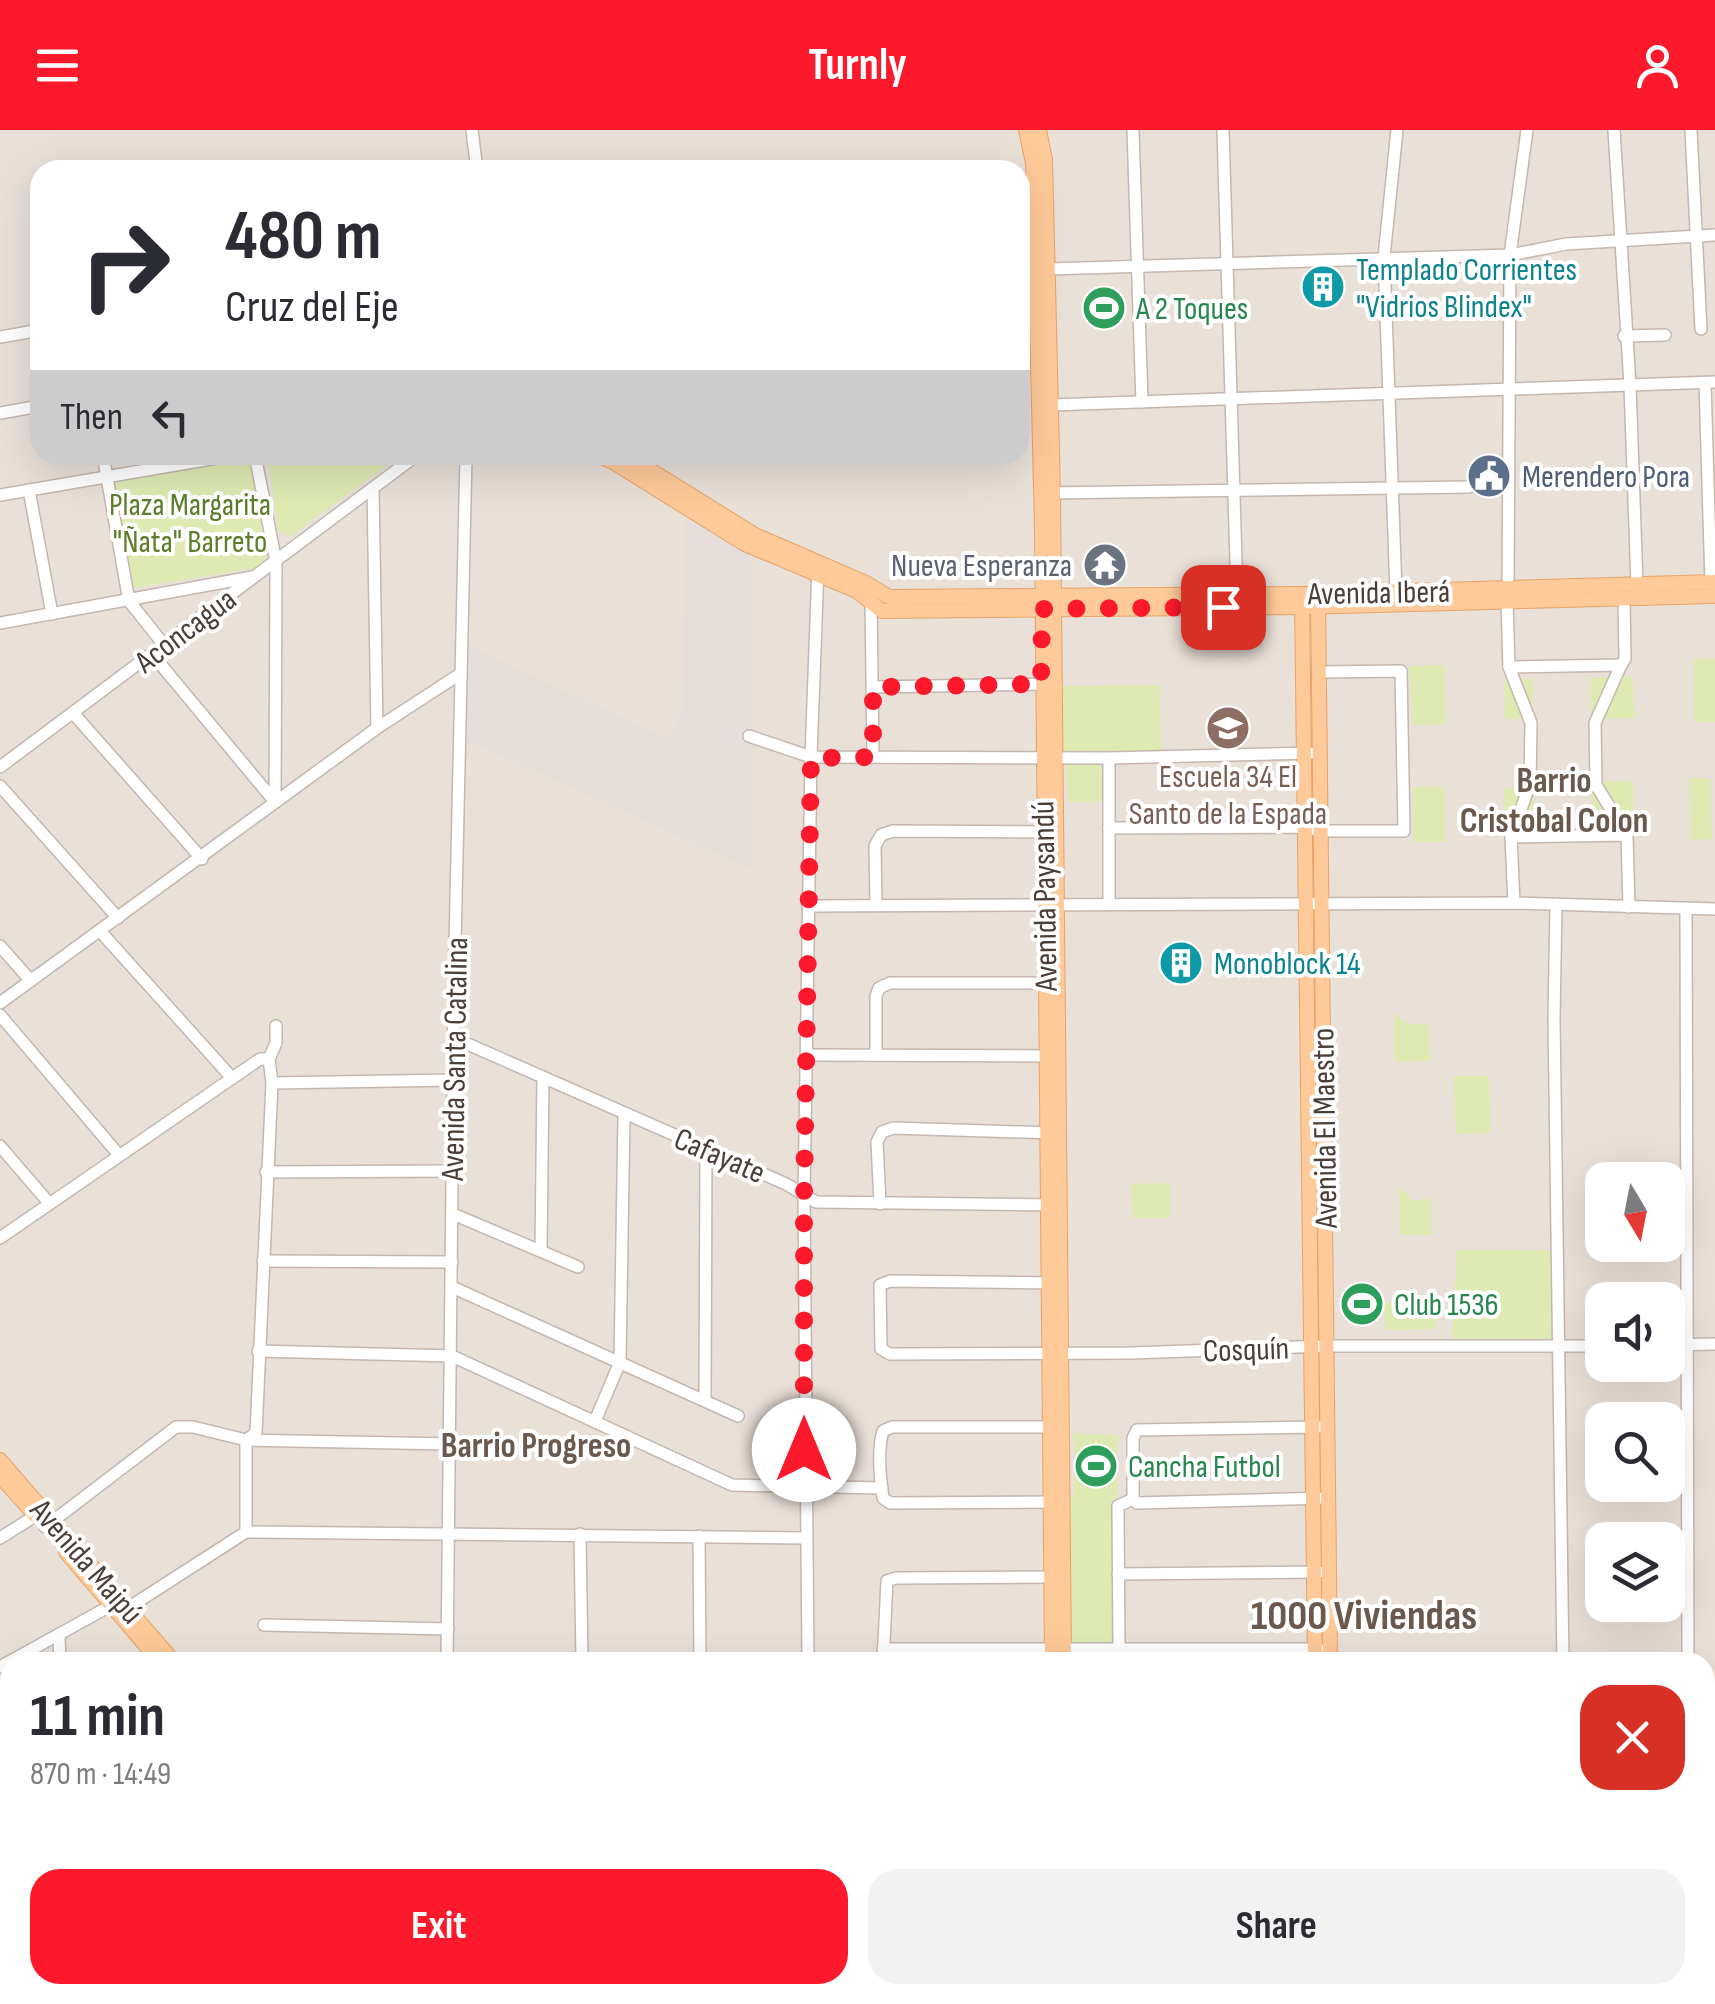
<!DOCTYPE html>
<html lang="en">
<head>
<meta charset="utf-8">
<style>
	:root { --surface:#fff; --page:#f2f2f3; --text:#2b2b33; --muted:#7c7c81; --accent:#fd192c }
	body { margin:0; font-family:"Sofia Sans Condensed",sans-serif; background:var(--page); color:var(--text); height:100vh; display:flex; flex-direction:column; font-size:38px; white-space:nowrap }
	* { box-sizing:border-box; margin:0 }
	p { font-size:32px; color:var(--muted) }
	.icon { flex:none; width:55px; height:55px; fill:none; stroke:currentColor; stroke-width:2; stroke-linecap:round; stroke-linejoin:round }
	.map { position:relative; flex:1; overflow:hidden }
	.drawer { position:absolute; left:0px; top:1522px; width:1715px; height:352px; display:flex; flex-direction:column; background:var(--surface); border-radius:30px 30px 0 0; box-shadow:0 10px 40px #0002 }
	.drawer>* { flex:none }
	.hud { position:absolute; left:30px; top:30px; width:1000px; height:305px; border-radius:30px; box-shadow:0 10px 40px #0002; background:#fff; color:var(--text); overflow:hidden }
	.needle { width:65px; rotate:170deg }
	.fabs { position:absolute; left:1585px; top:1032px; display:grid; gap:20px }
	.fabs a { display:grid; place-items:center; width:100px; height:100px; border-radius:20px; background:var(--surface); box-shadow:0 10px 40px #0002; font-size:50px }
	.pin { position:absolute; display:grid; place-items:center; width:85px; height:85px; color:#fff; margin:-42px; border-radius:20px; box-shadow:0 5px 15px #0006 }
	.me { position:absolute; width:110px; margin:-55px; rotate:0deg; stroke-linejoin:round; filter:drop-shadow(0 0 8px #0008) }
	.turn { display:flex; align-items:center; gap:35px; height:210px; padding:0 30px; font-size:45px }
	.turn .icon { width:130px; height:130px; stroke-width:2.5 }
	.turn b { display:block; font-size:70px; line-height:85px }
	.then { display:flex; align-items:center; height:95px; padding:0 30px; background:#0003; gap:20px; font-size:38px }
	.round { display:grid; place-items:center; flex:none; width:105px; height:105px; border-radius:30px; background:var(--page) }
	.summary { display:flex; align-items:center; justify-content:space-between; height:170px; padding:0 30px }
	h1 { font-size:60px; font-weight:700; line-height:75px }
	.cta { display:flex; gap:20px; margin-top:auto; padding:20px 30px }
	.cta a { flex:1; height:115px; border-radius:30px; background:var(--accent); color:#fff; font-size:40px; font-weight:700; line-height:115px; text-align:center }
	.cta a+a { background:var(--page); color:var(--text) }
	header { display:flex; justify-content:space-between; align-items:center; height:130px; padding:0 30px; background:var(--accent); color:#fff; font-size:45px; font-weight:700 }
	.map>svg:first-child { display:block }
	.residential { fill:#e9e0d8; fill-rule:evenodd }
	.industrial { fill:#e5dedb }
	.green { fill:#deeab2 }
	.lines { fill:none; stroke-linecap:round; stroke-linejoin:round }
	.minor-casing { stroke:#c4b7af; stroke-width:14 }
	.major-casing { stroke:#e6a267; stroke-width:16 }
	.minor { stroke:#fff; stroke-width:11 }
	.major { stroke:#ffca99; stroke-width:14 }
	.route { stroke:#fd192c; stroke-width:18; stroke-dasharray:0 32.4 }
	.labels { text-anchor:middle; stroke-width:8; stroke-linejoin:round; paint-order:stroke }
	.culture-label { font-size:32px; fill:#0d838f; stroke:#fff; text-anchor:start }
	.leisure-label { font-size:32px; fill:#27864d; stroke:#fff; text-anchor:start }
	.service-label { font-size:32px; fill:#4e5e75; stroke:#fff; text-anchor:start }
	.park-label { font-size:32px; fill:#5c7d29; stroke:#fff }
	.worship-label { font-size:32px; fill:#5b616d; stroke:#fff; text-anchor:end }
	.street-label { font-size:32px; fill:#493e38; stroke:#fff }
	.education-label { font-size:32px; fill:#785e54; stroke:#fff }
	.neighbourhood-label { font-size:35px; font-weight:bold; fill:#6c594e; stroke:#fff }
	.district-label { font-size:42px; font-weight:bold; fill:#6c594e; stroke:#fff }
</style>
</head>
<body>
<header><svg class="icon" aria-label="menu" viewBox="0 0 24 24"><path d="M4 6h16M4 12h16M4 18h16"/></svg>Turnly<svg class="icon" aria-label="person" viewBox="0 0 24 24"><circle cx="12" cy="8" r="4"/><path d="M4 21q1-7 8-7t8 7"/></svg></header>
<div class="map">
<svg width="1715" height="1874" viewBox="0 0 1715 1874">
	<rect width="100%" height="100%" fill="#f5efea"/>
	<path class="residential" d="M 0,0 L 1715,0 L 1715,1874 L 0,1874 ZM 40,40 L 1020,40 L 1020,325 L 40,325 ZM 1602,1050 L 1668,1050 L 1668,1115 L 1602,1115 ZM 1602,1170 L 1668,1170 L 1668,1235 L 1602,1235 ZM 1602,1290 L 1668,1290 L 1668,1355 L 1602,1355 ZM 1602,1410 L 1668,1410 L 1668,1475 L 1602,1475 ZM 10,1532 L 1705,1532 L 1705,1865 L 10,1865 Z"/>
	<polygon class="industrial" points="686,386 751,425 753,740 465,609 468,516 669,610 682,581"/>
	<g class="green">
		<polygon points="1093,161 1114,161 1115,194 1094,195"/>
		<polygon points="244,325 251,331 267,423 263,432 255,438 134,458 114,355 115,349"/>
		<polygon points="268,325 401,325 289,407 278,400"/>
		<rect x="1694" y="529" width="21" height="63"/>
		<polygon points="1444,535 1446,594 1413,595 1409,536"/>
		<polygon points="1632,546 1635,588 1591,589 1590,548"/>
		<polygon points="1504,549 1533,549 1533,588 1505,589"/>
		<polygon points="1159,555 1162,623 1059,626 1056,556"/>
		<polygon points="1101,631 1104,671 1068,672 1066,632"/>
		<polygon points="1689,648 1710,648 1712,709 1691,710"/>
		<polygon points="1592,651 1633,651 1634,700 1592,699"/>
		<rect x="1413" y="657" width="32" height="55"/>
		<polygon points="1504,658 1532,658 1535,699 1505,700"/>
		<polygon points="1394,883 1406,893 1429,895 1430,931 1395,932"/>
		<polygon points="1453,946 1489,946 1491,1003 1456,1004"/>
		<polygon points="1170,1053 1170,1088 1133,1088 1131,1054"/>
		<polygon points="1399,1055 1412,1070 1431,1069 1431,1105 1400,1105"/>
		<polygon points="1457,1120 1553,1120 1551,1208 1452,1212"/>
		<polygon points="1436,1172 1436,1199 1385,1200 1385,1173"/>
		<polygon points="1074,1303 1118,1305 1117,1369 1112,1370 1114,1512 1071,1512 1069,1368 1074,1367"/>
		<rect x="1074" y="1527" width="225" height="5"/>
	</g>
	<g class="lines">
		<defs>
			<g id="minor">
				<polyline points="472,0 477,40"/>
				<polyline points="1133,0 1142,272"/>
				<polyline points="1223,0 1237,465"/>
				<polyline points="1614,0 1630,255 1637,455"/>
				<polyline points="1691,0 1701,199"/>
				<polyline points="1049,139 1510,125 1566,114 1715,105"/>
				<polyline points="1624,206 1665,205"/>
				<polyline points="0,207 40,200"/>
				<polyline points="1705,253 1711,453"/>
				<polyline points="1052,275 1715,252"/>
				<polyline points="0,283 40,276"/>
				<polyline points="103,325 129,471 164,515"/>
				<polyline points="255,325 276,432 275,672"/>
				<polyline points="373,358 377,598"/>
				<polyline points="29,360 52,484"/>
				<polyline points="1049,363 1469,357"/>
				<polyline points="0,365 234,325"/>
				<polyline points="1508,459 1510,125 1527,0"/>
				<polyline points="1396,462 1384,127 1397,0"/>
				<polyline points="1507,471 1509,537 1621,535 1625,529 1624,468"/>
				<polyline points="871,472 873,627"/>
				<polyline points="0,493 252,447"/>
				<polyline points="152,524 275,672"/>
				<polyline points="1621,535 1595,593 1596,655 1627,705"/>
				<polyline points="1509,537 1531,593 1530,654 1511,707"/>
				<polyline points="873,557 1049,554"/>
				<polyline points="73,583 202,729"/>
				<polyline points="749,606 811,627 1109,628 1311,623"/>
				<polyline points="0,637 417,325"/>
				<polyline points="0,656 118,788"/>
				<polyline points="1109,698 1306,697 1321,701 1404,701 1401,541 1319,542"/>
				<polyline points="1514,773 1511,707 1627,705 1629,777"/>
				<polyline points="1109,774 1109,628"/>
				<polyline points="1556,774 1554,888 1563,1532"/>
				<polyline points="876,775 875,716 881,705 893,701 1052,702"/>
				<polyline points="808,776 1514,773 1715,779"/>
				<polyline points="1686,778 1688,1532"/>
				<polyline points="100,801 232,948"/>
				<polyline points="0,816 31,851"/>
				<polyline points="0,873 377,598 460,544"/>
				<polyline points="0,885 119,1025"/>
				<polyline points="454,908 786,1054 816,1072 1056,1075"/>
				<polyline points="808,925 1055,926"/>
				<polyline points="876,925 876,866 879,858 890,853 1054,853"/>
				<polyline points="272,953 453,950"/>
				<polyline points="0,1016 49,1073"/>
				<polyline points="266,1042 453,1041"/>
				<polyline points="880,1074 877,1012 882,1002 893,998 1054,1003"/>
				<polyline points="453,1084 578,1137"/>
				<polyline points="0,1108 260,929 269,929"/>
				<polyline points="541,1121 543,947"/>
				<polyline points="263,1131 452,1132"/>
				<polyline points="1056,1153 890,1151 880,1155 881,1219 890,1224 1131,1223 1326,1216 1602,1216"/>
				<polyline points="452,1157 738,1286"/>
				<polyline points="1668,1215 1715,1214"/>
				<polyline points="258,1221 452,1226 732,1355 882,1358"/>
				<polyline points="705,1271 706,1020"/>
				<polyline points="595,1291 620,1232 624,984"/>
				<path d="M 1054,1297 L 892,1297 L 883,1301 C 877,1321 880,1348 883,1368 L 890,1373 L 1059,1372"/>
				<polyline points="1319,1297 1137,1300 1133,1308 1133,1369 1137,1373 1329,1368"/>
				<polyline points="45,1397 176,1297 193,1297 246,1310 450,1314"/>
				<polyline points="246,1402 246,1310 256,1303 272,953 269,929 276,913 276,896"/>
				<polyline points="580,1404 582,1532"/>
				<polyline points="699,1406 700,1532"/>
				<polyline points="0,1408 43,1381"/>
				<polyline points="1118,1444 1320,1442"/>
				<polyline points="128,1478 246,1402 805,1408"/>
				<polyline points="264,1495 448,1499"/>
				<polyline points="59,1507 60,1532"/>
				<polyline points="883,1519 1319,1519"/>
				<polyline points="1119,1520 1118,1376 1133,1369"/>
				<polyline points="447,1532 454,859 466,325"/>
				<polyline points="808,1532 804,1066 811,627 818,437"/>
				<polyline points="883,1532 887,1451 896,1448 1060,1447"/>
				<polyline points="0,1537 119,1471"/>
				<polyline points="0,1607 10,1617"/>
				<polyline points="0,1739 10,1749"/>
				<polyline points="0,1805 10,1805"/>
				<polyline points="1705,1830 1715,1829"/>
				<polyline points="154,1865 163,1874"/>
				<polyline points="618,1865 624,1874"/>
				<polyline points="785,1865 791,1874"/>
				<polyline points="813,1865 813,1874"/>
				<polyline points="1212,1865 1213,1874"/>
				<polyline points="1529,1865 1529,1874"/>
				<polyline points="491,1874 504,1865"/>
				<polyline points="1121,1874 1123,1865"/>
			</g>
			<g id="major">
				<polyline points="1026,0 1033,33 1042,397 1052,1532"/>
				<polyline points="1039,0 1045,30 1053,364 1064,1532"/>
				<polyline points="597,325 613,332 745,414 857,461 882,481 1302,477 1715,466"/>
				<polyline points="626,325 755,405 866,453 889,467 1302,464 1715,452"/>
				<polyline points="1302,468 1315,1532"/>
				<polyline points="1318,468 1330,1532"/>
				<polyline points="0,1330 174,1532"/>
				<polyline points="0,1346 36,1386"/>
				<polyline points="66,1422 160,1532"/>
				<polyline points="1705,1567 1715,1567"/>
				<polyline points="1705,1580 1715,1580"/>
				<polyline points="64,1865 65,1874"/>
				<polyline points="76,1865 76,1874"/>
				<polyline points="448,1865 454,1874"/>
				<polyline points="1326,1865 1327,1874"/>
				<polyline points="1341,1865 1342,1874"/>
			</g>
		</defs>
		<use href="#minor" class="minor-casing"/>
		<use href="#major" class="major-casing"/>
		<use href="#minor" class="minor"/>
		<use href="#major" class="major"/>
	</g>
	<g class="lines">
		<polyline class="route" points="804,1320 804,1066 811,628 873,627 873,557 1041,554 1042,479 1223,477"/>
	</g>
	<defs>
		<symbol id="building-disc" viewBox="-11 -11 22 22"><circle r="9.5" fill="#0f9aa8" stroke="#fff"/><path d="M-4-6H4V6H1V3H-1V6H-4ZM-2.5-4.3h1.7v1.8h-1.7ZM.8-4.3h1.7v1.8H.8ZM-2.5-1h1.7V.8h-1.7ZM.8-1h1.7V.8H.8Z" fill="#fff"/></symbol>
		<symbol id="stadium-disc" viewBox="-11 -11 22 22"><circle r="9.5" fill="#2e9e5b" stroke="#fff"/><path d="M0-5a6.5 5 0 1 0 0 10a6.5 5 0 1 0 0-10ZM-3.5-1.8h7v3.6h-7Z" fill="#fff"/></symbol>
		<symbol id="civic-disc" viewBox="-11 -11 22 22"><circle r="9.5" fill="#5c6f8a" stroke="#fff"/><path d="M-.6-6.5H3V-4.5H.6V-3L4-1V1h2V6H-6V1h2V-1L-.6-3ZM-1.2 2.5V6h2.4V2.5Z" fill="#fff"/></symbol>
		<symbol id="temple-disc" viewBox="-11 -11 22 22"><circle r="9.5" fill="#6b7280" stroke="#fff"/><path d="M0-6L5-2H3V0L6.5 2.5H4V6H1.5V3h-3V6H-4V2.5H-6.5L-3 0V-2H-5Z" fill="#fff"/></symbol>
		<symbol id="school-disc" viewBox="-11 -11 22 22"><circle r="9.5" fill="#8d6e63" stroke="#fff"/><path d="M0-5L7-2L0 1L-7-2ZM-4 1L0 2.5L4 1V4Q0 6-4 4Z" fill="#fff"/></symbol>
	</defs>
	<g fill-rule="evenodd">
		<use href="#building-disc" x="1298" y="132" width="50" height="50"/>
		<use href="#stadium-disc" x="1079" y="153" width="50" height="50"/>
		<use href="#civic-disc" x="1464" y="321" width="50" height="50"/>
		<use href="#temple-disc" x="1080" y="410" width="50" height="50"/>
		<use href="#school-disc" x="1203" y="573" width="50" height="50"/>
		<use href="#building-disc" x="1156" y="808" width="50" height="50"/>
		<use href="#stadium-disc" x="1337" y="1149" width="50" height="50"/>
		<use href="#stadium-disc" x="1071" y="1311" width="50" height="50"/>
	</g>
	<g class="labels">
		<g class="culture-label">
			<text x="1356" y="150">Templado Corrientes<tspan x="1356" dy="37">"Vidrios Blindex"</tspan></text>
			<text x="1214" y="844">Monoblock 14</text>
		</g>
		<g class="leisure-label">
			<text x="1136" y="189">A 2 Toques</text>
			<text x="1394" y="1185">Club 1536</text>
			<text x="1128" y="1347">Cancha Futbol</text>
		</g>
		<g class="service-label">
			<text x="1522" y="357">Merendero Pora</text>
		</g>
		<g class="park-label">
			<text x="190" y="385">Plaza Margarita<tspan x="190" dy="37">"Ñata" Barreto</tspan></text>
		</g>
		<g class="worship-label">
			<text x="1072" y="446">Nueva Esperanza</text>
		</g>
		<g class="street-label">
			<text transform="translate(1379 462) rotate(-1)" y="11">Avenida Iberá</text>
			<text transform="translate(185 500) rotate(-37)" y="11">Aconcagua</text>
			<text transform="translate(1044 766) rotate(-91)" y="11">Avenida Paysandú</text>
			<text transform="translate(454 929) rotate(-89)" y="11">Avenida Santa Catalina</text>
			<text transform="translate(1324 998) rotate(-91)" y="11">Avenida El Maestro</text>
			<text transform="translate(720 1025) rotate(23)" y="11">Cafayate</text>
			<text transform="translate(1246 1219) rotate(-2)" y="11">Cosquín</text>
			<text transform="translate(87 1431) rotate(49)" y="11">Avenida Maipú</text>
		</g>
		<g class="education-label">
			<text x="1228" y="657">Escuela 34 El<tspan x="1228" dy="37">Santo de la Espada</tspan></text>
		</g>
		<g class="neighbourhood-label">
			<text x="1554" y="662">Barrio<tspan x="1554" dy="40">Cristobal Colon</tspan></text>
			<text x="536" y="1327">Barrio Progreso</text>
		</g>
		<g class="district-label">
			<text x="1364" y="1499">1000 Viviendas</text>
		</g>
	</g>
</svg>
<div class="fabs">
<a><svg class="needle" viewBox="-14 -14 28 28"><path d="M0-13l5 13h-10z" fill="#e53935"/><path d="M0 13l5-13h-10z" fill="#7c7c81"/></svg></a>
<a><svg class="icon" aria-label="sound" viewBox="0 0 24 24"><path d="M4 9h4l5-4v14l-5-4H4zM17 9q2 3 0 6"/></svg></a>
<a><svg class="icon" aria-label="search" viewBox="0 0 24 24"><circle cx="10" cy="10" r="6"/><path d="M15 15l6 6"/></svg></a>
<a><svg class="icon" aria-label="layers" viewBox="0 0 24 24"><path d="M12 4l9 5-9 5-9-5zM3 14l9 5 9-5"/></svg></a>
</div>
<div class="pin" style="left:1223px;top:477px;background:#d93025"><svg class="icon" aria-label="arrive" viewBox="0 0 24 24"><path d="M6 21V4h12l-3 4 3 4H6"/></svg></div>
<svg class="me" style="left:804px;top:1320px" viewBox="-20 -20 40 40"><circle r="19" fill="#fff"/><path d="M0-13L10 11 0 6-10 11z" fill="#fd192c"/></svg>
<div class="hud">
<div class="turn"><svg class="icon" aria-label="right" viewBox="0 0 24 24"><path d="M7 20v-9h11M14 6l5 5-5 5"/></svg><div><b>480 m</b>Cruz del Eje</div></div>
<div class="then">Then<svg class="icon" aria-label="left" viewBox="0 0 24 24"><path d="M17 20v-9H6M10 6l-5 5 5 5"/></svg></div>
</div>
<section class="drawer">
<div class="summary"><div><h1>11 min</h1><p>870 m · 14:49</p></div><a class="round" style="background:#d93025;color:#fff"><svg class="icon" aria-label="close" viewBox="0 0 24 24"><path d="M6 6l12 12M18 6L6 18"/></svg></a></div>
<div class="cta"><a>Exit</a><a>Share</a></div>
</section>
</div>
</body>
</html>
